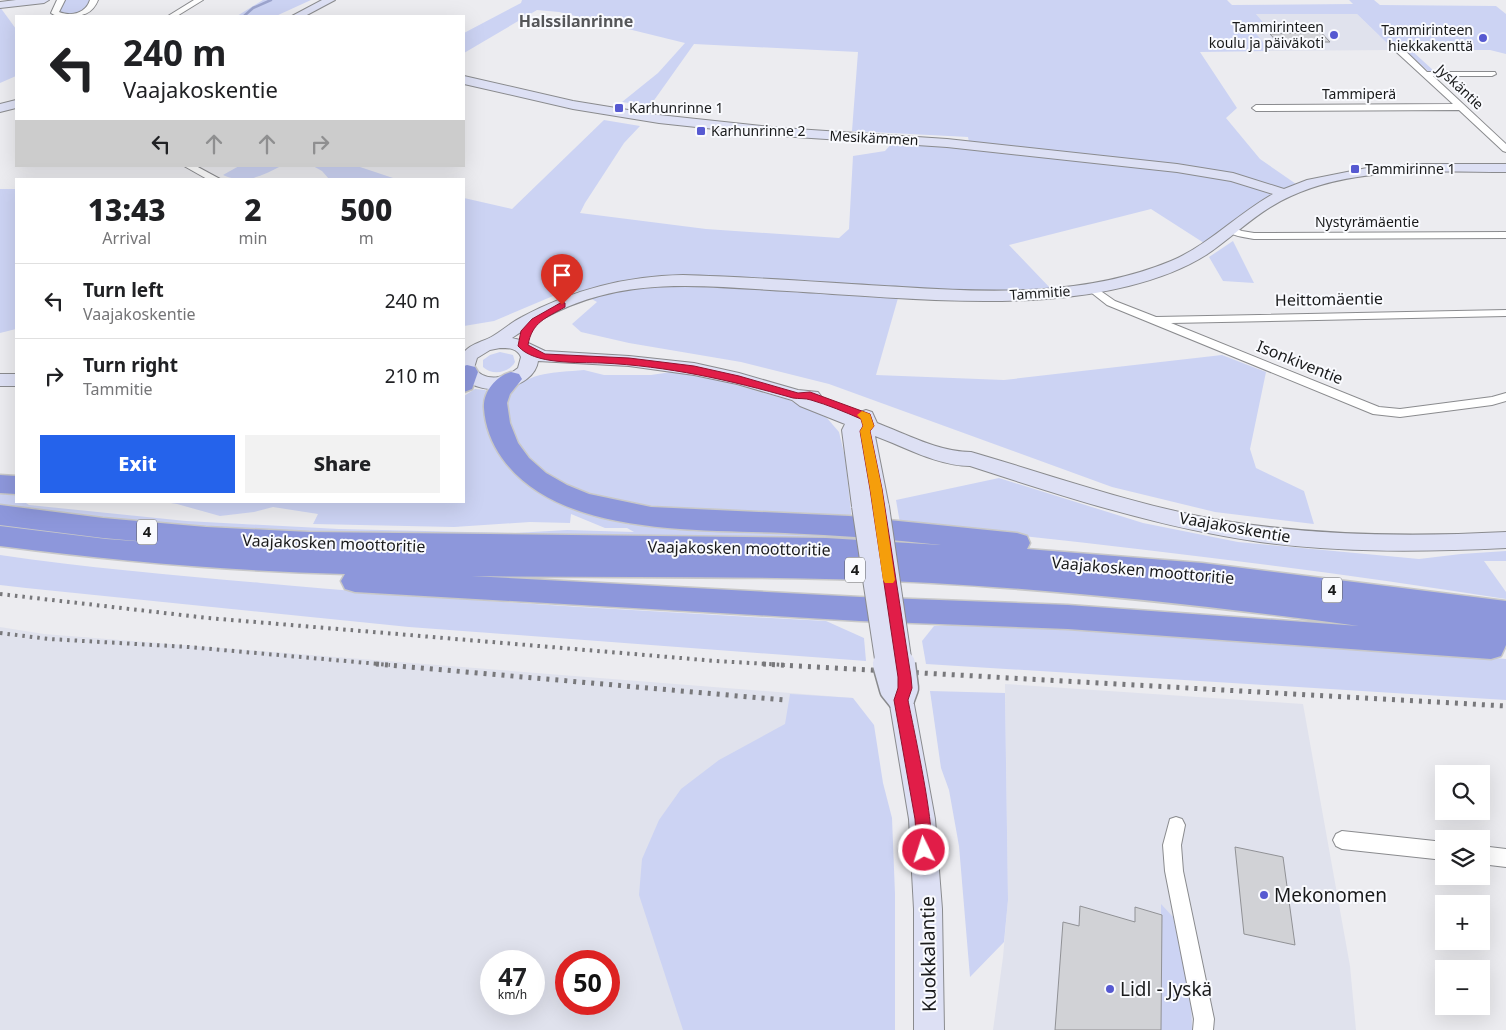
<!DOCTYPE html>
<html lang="en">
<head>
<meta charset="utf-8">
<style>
	:root { --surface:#fff; --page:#f2f2f2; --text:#202124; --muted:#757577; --line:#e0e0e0; --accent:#2563eb }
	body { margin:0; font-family:"Noto Sans",sans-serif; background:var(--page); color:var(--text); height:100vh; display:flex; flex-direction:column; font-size:19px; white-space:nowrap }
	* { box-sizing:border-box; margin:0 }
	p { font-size:16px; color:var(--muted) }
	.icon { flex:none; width:28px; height:28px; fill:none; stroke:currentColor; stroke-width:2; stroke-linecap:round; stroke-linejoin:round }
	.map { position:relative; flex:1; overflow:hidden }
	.sheet { position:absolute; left:15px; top:178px; width:450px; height:325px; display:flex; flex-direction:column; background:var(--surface); border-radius:0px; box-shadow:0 5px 20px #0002 }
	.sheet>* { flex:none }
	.hud { position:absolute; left:15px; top:15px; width:450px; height:152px; border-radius:0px; box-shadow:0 5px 20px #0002; background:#fff; color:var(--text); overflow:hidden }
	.buttons { position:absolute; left:1435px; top:765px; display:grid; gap:10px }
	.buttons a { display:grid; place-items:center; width:55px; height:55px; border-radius:0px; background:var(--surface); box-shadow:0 5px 20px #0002; font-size:25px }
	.speed { position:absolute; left:480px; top:950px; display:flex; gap:10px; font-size:25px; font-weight:700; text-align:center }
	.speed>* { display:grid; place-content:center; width:65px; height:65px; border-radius:50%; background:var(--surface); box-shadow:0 5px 20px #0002; line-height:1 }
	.speed small { font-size:12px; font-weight:400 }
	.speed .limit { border:8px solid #d22; background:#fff; color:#111 }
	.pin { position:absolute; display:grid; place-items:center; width:42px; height:42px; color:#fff; margin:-51px -21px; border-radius:50% 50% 50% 0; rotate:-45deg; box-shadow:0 0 5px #0007 }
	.pin .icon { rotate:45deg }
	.me { position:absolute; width:55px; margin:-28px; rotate:356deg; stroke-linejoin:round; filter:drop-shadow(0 0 4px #0008) }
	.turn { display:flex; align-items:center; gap:18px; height:105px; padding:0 25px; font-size:22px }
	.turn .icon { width:65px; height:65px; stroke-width:2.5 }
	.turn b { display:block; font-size:35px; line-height:42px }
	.lanes { display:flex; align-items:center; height:48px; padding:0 25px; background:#0003; justify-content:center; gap:25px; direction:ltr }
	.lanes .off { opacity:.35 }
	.eta { display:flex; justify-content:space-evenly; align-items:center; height:85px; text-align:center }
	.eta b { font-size:30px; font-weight:800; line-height:35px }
	.primary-button { display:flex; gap:10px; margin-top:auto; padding:10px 25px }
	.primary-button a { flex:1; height:58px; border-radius:0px; background:var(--accent); color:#fff; font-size:20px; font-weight:800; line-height:58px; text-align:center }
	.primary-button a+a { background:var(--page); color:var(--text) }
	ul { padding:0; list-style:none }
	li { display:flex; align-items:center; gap:15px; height:75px; padding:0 25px; border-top:1px solid var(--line) }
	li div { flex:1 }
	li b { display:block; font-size:19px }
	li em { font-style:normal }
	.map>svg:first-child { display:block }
	.built { fill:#e0e2ed; fill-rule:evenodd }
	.green { fill:#ccd3f3 }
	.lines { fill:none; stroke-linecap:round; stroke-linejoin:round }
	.stream { stroke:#9ca4cd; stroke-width:2.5 }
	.building { fill:#d1d2d6; stroke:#909195 }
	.street-casing { stroke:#8a8b8e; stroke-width:2 }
	.secondary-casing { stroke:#8a8b8e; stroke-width:2 }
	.highway-casing { stroke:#c8c8c8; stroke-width:3 }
	.street { fill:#fff; fill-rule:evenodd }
	.secondary { fill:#dde0f4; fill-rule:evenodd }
	.highway { fill:#8d97db; fill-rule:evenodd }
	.rail-far1 { stroke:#78787b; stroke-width:4; stroke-dasharray:2.5 5; stroke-linecap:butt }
	.rail { stroke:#78787b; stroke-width:5; stroke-dasharray:3 6; stroke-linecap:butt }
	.secondary-bridge-far1-casing { stroke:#8a8b8e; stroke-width:22; stroke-linecap:butt }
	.secondary-bridge-casing { stroke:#8a8b8e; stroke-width:29; stroke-linecap:butt }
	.secondary-bridge-far1 { stroke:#dde0f4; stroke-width:20 }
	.secondary-bridge { stroke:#dde0f4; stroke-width:26 }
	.route { fill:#e11d48; stroke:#92132f }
	.slow { fill:#f59e0b }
	.poi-dot { fill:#5659d1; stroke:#f9fafe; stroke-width:2 }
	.labels { text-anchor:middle; stroke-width:4; stroke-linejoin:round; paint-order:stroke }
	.far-poi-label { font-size:14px; fill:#191a1b; stroke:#f9fafe; text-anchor:start }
	.far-street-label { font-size:14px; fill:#191a1b; stroke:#f9fafe }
	.shield { fill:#f9fafe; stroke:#5c5d5f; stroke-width:1 }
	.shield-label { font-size:15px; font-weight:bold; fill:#191a1b }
	.far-quarter-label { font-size:16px; font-weight:bold; fill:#555659; stroke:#f9fafe }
	.street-label { font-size:16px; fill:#191a1b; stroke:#f9fafe }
	.near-poi-label { font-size:19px; fill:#191a1b; stroke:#f9fafe; text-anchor:start }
	.near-street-label { font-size:19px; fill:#191a1b; stroke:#f9fafe }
</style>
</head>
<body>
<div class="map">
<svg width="1506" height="1030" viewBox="0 0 1506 1030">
	<rect width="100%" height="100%" fill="#ececf0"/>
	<g class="built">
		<polygon points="1256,14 1357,14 1394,50 1270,51 1253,31 1268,28"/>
		<path d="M 0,627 L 44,634 L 853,698 L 829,1030 L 0,1030 ZM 491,961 L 534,961 L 534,1004 L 491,1004 ZM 566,961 L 609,961 L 609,1004 L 566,1004 Z"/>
		<polygon points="1005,684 1303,704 1350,966 1356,1030 993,1030 1003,957 1008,900"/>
	</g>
	<g class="green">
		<path d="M 61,0 L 94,0 C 82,12 77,19 59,15 Z"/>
		<polygon points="263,0 311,0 276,16 237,16"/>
		<polygon points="522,0 1227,0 1232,5 1353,4 1349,0 1374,0 1380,5 1496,6 1506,14 1506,54 1490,50 1411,50 1434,71 1428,71 1398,44 1388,44 1357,14 1256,14 1268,28 1254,31 1270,51 1200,52 1237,108 1226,118 1260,159 1299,186 1226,227 1204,243 1151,209 1009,245 1052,290 1008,293 927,289 898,298 876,375 1004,380 1222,355 1266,372 1250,449 1256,468 1304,491 1314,524 1215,512 1112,487 829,384 741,362 629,343 581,332 572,324 597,302 572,288 494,321 464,326 464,198 512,209 604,120 640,126 624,143 585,203 580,213 706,229 839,238 849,229 853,156 885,151 893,142 970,147 968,137 852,131 858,52 694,44 650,106 622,102 658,73 685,43 559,12 537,10 464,53 464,33 521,3"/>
		<polygon points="0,7 16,29 16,76 0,83"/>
		<path d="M 239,166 L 281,166 C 262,176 244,185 223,175 Z"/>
		<polygon points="313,166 357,166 396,179 329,179 322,171"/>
		<polygon points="0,189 16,189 16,329 0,333"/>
		<polygon points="1233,241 1254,283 1223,281 1209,257"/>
		<path d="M 500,352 L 513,355 L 515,362 C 509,373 492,376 483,367 L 483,360 L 490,355 Z"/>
		<path d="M 584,370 L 604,375 L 651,375 L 671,372 L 722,381 L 789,400 L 827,418 L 839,432 L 845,457 L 852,520 L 684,514 L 586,495 L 542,470 L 517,445 L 505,416 L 508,392 C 534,371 552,373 584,370 Z"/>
		<polygon points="475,389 485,390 490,393 493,431 564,502 849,534 1004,547 300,533 189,527 0,505 0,493 16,494 16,501 23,501 29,505 186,521 339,529 515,533 567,530 634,532 627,528 605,528 571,514 570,523 530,522 454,527 313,524 318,514 273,507 254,512 220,516 177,504 158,501 464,501 464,396"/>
		<path d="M 999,478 L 1143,523 L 1238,542 L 1419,559 L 1461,554 L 1506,551 L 1506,561 L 1484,561 L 1506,592 L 1506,599 C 1305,567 1102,544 900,523 L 896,500 Z"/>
		<path d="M 0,555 C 86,568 174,575 261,583 C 449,600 637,611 826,621 L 864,638 L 866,661 L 409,627 L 26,588 L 0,585 Z"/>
		<polygon points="1002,623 1204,632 1506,659 1506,700 926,664 922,641 934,626"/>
		<polygon points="930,691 1005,693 1008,900 1004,942 970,977 959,846 949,790 941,768"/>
		<polygon points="790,694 853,698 874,725 883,783 892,818 895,894 895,1030 683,1030 639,895 642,859 659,820 681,789 719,760 785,724"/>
		<polygon points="1161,904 1173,917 1191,1001 1192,1030 1161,1030"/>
	</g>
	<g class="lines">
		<polyline class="stream" points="244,16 253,8 271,0"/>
	</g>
	<g class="building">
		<polygon points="1315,26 1330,42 1322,42 1324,44 1279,44 1270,34 1301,33 1295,27"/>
		<polygon points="1235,847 1283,857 1295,945 1244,934"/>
		<polygon points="1080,906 1135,922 1135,907 1162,915 1161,1030 1055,1030 1063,922 1079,926"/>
	</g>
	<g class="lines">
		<defs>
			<g id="street">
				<path d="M 57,0 L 65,0 L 59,12 C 72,17 86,13 90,0 L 98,0 C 92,15 82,16 67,16 C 61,16 56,17 51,13 Z"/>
				<polygon points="194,0 203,0 177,16 168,16"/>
				<polygon points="1391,43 1397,43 1427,72 1495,72 1496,74 1492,76 1433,76 1506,144 1506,152 1503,151 1459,110 1256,111 1252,108 1256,105 1453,104 1391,47"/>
				<polygon points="184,166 196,166 220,179 207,179"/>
				<path d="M 1229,226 L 1242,231 L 1254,233 L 1506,232 L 1506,238 L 1254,239 C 1243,237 1232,236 1224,229 Z"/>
				<polygon points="1092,285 1115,301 1156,317 1506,310 1506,316 1171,323 1379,407 1400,409 1492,397 1506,393 1506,401 1492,405 1400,417 1373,414 1107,305 1088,290 1087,288 1088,286"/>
				<polygon points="1176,817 1182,819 1185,825 1181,845 1183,871 1214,1019 1213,1030 1193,1030 1194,1019 1165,871 1163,845 1170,819"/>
				<polygon points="1342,831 1444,842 1444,860 1342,849 1336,846 1333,840 1336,834"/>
				<polygon points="1481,846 1506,849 1506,867 1481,864"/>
			</g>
			<g id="secondary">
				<polygon points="16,0 49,0 44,3 0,8 0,2"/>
				<polygon points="322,0 335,0 305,16 292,16"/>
				<path d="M 464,76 L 573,101 L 659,115 L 781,128 L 947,139 L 1177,164 L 1233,173 L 1284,189 L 1307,180 L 1367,168 L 1423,164 L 1506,164 L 1506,172 C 1435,172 1357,166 1291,196 C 1259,210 1234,236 1206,255 C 1162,283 1097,295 1046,299 C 960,305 873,296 787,291 C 683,285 603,273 512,338 L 524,341 L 545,351 L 629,356 L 694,363 L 739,373 L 798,390 L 818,392 L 821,396 L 818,400 L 855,414 L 866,410 L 872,412 L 877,423 C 906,434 939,452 971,452 C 1054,476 1134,505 1219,520 C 1314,536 1410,537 1506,532 L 1506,548 C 1424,552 1341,553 1260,542 C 1161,528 1065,497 970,466 C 938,466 905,447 875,436 L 889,507 L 886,512 L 879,514 L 872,512 L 870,509 L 862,513 L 855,511 L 852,506 L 842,430 L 845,424 L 800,406 L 792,400 L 737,384 L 694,375 L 629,366 L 538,361 C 534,390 481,398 464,378 L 464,352 C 472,343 483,342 493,336 C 503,330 512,322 522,317 C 572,290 626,276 683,275 C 756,277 829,283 902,287 C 993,293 1086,296 1171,261 C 1209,245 1237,214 1273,194 L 1231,181 L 1177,172 L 947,147 L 781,136 L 659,123 L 573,109 L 464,84 ZM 500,348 C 509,348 517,348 521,357 L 518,368 C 506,378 486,383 474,368 L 477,358 L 490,350 Z"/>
				<polygon points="16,100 16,108 0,112 0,104"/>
				<rect x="0" y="374" width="16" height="12"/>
				<polygon points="901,689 909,692 913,699 935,819 942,909 944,1030 914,1030 914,909 909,819 889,699 893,692"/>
			</g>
			<g id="highway">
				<polygon points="467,365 475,367 478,372 472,389 464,392 464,366"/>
				<path d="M 511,372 L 519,374 L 522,379 L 510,394 L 507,403 L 510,423 L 518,443 L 529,458 L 546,473 L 567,485 L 589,494 L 651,507 L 849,516 L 1017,533 L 1027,536 L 1030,543 L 1027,549 L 1202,563 L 1506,601 L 1506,645 L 1501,656 L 1491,659 L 1068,629 L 860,621 L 355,592 L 345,589 L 341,581 L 345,574 C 229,571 115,561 0,546 L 0,526 L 106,539 L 160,543 L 103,538 L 0,525 L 0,505 L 103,518 L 206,527 L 309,532 L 826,538 L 941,545 C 889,539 837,535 785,533 C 699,529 558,537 502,458 C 492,444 485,426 484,408 C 483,392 496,376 511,372 ZM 471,576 C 625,578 779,575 932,583 C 1075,591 1217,607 1359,626 L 1068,605 L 860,597 Z"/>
				<polygon points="0,475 16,476 16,494 0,493"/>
			</g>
		</defs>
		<use href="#street" class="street-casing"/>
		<use href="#secondary" class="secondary-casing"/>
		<use href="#highway" class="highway-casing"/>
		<use href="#street" class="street"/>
		<use href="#secondary" class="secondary"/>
		<use href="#highway" class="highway"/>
		<g class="rail-far1">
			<polyline points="0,594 208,618 716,661 785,665"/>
			<polyline points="0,633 49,639 189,647 390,665"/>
		</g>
		<g class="rail">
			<polyline points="376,664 784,700"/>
			<polyline points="763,664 1506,706"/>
		</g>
		<defs>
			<g id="secondary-bridge-far1">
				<polyline points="862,506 886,665"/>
				<polyline points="879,507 902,665"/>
			</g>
			<g id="secondary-bridge">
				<polyline points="886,664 893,689 901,699"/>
				<polyline points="901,699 905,688 902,664"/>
			</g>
		</defs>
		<use href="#secondary-bridge-far1" class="secondary-bridge-far1-casing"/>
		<use href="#secondary-bridge" class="secondary-bridge-casing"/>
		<use href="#secondary-bridge-far1" class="secondary-bridge-far1"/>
		<use href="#secondary-bridge" class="secondary-bridge"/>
	</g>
	<path class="route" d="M 562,302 L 565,303 L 565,307 C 546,318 532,322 528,345 L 545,354 L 629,358 L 694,366 L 739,376 L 798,393 L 810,392 L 870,414 L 874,426 L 870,431 L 882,489 L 911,677 L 912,688 L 908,700 C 913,727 938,836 930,856 L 924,858 L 919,856 L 917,850 L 915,819 L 894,700 L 898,688 L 898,677 L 870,489 L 860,431 L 863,426 L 861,419 C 845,412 828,405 811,400 C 805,398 799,399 793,398 C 730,380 667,366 602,363 C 578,362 534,365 518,346 L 521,331 L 532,319 Z"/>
	<polygon class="slow" points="862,411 870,414 874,426 870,431 882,489 895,580 893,583 885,583 883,580 870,489 860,431 863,426 861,419 857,415"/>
	<g class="poi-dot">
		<circle cx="1334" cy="35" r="5"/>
		<circle cx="1483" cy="38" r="5"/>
		<rect x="614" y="103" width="10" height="10" rx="2.5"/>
		<rect x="696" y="126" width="10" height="10" rx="2.5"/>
		<rect x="1350" y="164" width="10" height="10" rx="2.5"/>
		<circle cx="1264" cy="895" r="5"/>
		<circle cx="1110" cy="989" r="5"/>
	</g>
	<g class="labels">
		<g class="far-poi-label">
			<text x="1324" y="32" text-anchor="end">Tammirinteen<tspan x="1324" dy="16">koulu ja päiväkoti</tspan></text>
			<text x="1473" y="35" text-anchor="end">Tammirinteen<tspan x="1473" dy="16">hiekkakenttä</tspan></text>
			<text x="629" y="113">Karhunrinne 1</text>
			<text x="711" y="136">Karhunrinne 2</text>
			<text x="1365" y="174">Tammirinne 1</text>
		</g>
		<g class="far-street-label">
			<text transform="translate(1460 87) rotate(43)" y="5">Jyskäntie</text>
			<text x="1359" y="99">Tammiperä</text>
			<text transform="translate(874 138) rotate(3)" y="5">Mesikämmen</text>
			<text x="1367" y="227">Nystyrämäentie</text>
			<text transform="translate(1040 293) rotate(-4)" y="5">Tammitie</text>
		</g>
		<g class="shield">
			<rect x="137" y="519.5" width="20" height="25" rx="4"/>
			<rect x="845" y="557.5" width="20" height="25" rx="4"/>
			<rect x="1322" y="577.5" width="20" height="25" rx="4"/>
		</g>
		<g class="shield-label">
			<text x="147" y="537">4</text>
			<text x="855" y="575">4</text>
			<text x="1332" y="595">4</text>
		</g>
		<g class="far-quarter-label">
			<text x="576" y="27">Halssilanrinne</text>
		</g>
		<g class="street-label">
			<text transform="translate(1329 299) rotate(-1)" y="6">Heittomäentie</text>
			<text transform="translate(1300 362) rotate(22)" y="6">Isonkiventie</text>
			<text transform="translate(1235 527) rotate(10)" y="6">Vaajakoskentie</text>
			<text transform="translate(334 543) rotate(2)" y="6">Vaajakosken moottoritie</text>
			<text transform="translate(739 548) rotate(1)" y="6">Vaajakosken moottoritie</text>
			<text transform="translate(1143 570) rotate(5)" y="6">Vaajakosken moottoritie</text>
		</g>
		<g class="near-poi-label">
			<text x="1274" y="902">Mekonomen</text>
			<text x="1120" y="996">Lidl - Jyskä</text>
		</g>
		<g class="near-street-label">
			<text transform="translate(928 954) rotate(-91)" y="7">Kuokkalantie</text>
		</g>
	</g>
</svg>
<div class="buttons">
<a><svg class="icon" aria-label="search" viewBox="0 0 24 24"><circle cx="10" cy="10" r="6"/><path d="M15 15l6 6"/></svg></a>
<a><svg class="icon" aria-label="layers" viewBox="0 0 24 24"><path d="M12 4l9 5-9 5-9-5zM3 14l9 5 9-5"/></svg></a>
<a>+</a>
<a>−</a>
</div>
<div class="speed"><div>47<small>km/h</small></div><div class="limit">50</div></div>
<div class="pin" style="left:562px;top:305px;background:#d93025"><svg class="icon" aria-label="arrive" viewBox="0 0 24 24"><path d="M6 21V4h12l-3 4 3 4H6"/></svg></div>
<svg class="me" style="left:924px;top:850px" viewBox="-20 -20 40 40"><circle r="17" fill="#e11d48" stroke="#fff" stroke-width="3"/><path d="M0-11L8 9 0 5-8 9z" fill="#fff"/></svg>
<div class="hud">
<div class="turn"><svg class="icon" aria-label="left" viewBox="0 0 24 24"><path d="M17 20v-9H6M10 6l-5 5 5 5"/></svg><div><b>240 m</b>Vaajakoskentie</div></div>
<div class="lanes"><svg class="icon" aria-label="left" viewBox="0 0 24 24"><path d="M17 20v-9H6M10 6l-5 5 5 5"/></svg><svg class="icon off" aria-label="ahead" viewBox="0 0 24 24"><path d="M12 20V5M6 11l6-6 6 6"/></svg><svg class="icon off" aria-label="ahead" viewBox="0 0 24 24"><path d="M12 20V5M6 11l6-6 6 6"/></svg><svg class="icon off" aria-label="right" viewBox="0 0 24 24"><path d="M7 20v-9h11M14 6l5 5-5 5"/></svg></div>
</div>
<section class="sheet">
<div class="eta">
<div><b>13:43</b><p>Arrival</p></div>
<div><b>2</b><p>min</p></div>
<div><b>500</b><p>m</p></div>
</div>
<ul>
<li><svg class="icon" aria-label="left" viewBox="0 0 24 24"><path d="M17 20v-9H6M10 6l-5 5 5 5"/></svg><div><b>Turn left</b><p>Vaajakoskentie</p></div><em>240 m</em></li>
<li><svg class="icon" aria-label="right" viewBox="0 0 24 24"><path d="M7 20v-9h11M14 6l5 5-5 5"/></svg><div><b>Turn right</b><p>Tammitie</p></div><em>210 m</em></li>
</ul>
<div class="primary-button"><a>Exit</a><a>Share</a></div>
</section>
</div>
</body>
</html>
